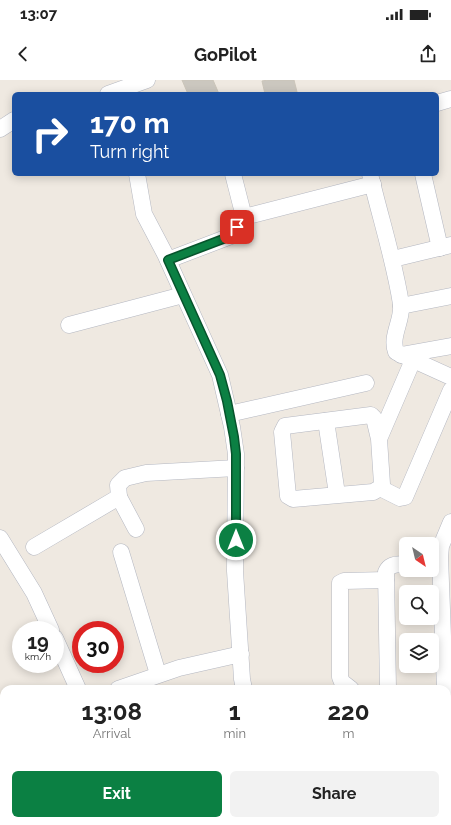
<!DOCTYPE html>
<html lang="en">
<head>
<meta charset="utf-8">
<style>
	:root { --surface:#fff; --page:#f2f2f2; --text:#222; --muted:#767676; --accent:#0b8043 }
	body { margin:0; font-family:Raleway,sans-serif; background:var(--page); color:var(--text); height:100vh; display:flex; flex-direction:column; font-size:15px; white-space:nowrap }
	* { box-sizing:border-box; margin:0 }
	p { font-size:13px; color:var(--muted) }
	.icon { flex:none; width:22px; height:22px; fill:none; stroke:currentColor; stroke-width:2; stroke-linecap:round; stroke-linejoin:round }
	.map { position:relative; flex:1; overflow:hidden }
	.panel { position:absolute; left:0px; top:605px; width:451px; height:140px; display:flex; flex-direction:column; background:var(--surface); border-radius:12px 12px 0 0; box-shadow:0 2px 10px #0003 }
	.panel>* { flex:none }
	.top-card { position:absolute; left:12px; top:12px; width:427px; height:84px; border-radius:6px; box-shadow:0 2px 10px #0003; background:#1a4fa0; color:#fff; overflow:hidden }
	.needle { width:26px; rotate:145deg }
	.tools { position:absolute; left:399px; top:457px; display:grid; gap:8px }
	.tools a { display:grid; place-items:center; width:40px; height:40px; border-radius:6px; background:var(--surface); box-shadow:0 2px 10px #0003; font-size:20px }
	.speed { position:absolute; left:12px; top:541px; display:flex; gap:8px; font-size:20px; font-weight:700; text-align:center }
	.speed>* { display:grid; place-content:center; width:52px; height:52px; border-radius:50%; background:var(--surface); box-shadow:0 2px 10px #0003; line-height:1 }
	.speed small { font-size:10px; font-weight:400 }
	.speed .limit { border:6px solid #d22; background:#fff; color:#111 }
	.pin { position:absolute; display:grid; place-items:center; width:34px; height:34px; color:#fff; margin:-17px; border-radius:8px; box-shadow:0 2px 6px #0006 }
	.me { position:absolute; width:44px; margin:-22px; rotate:0deg; stroke-linejoin:round; filter:drop-shadow(0 0 3px #0008) }
	.turn { display:flex; align-items:center; gap:14px; height:84px; padding:0 12px; font-size:18px }
	.turn .icon { width:52px; height:52px; stroke-width:2.5 }
	.turn b { display:block; font-size:28px; line-height:34px }
	.eta { display:flex; justify-content:space-evenly; align-items:center; height:68px; text-align:center }
	.eta b { font-size:24px; font-weight:700; line-height:28px }
	.action { display:flex; gap:8px; margin-top:auto; padding:8px 12px }
	.action a { flex:1; height:46px; border-radius:6px; background:var(--accent); color:#fff; font-size:16px; font-weight:700; line-height:46px; text-align:center }
	.action a+a { background:var(--page); color:var(--text) }
	.status { display:flex; justify-content:space-between; align-items:center; height:28px; padding:0 20px; background:var(--surface); direction:ltr }
	.status svg { height:11px; fill:currentColor }
	header { display:flex; justify-content:space-between; align-items:center; height:52px; padding:0 12px; background:var(--surface); font-size:18px; font-weight:700 }
	.map>svg:first-child { display:block }
	.building { fill:#cbc7bf; stroke:#cbc5ba }
	.lines { fill:none; stroke-linecap:round; stroke-linejoin:round }
	.minor-casing { stroke:#b4b7c1; stroke-width:17 }
	.minor { stroke:#fff; stroke-width:16 }
	.route-casing { stroke:#07532c; stroke-width:10 }
	.route { stroke:#0b8043; stroke-width:7 }
</style>
</head>
<body>
<div class="status"><b>13:07</b><svg viewBox="0 0 49 12"><path d="M0 12V9h3v3zM5 12V6h3v6zM10 12V3h3v9zM15 12V0h3v12zM26 1h20v11H26zM47 4h2v5h-2z"/></svg></div>
<header><svg class="icon" aria-label="back" viewBox="0 0 24 24"><path d="M15 5l-7 7 7 7"/></svg>GoPilot<svg class="icon" aria-label="share" viewBox="0 0 24 24"><path d="M12 15V3M7 8l5-5 5 5M5 13v7h14v-7"/></svg></header>
<div class="map">
<svg width="451" height="745" viewBox="0 0 451 745">
	<rect width="100%" height="100%" fill="#efe9e1"/>
	<g class="building">
		<polygon points="182,0 213,0 219,14 188,14"/>
		<polygon points="268,0 294,0 297,12 284,14 265,14 262,1"/>
	</g>
	<g class="lines">
		<defs>
			<g id="minor">
				<polyline points="108,14 147,0"/>
				<polyline points="437,23 451,19"/>
				<polyline points="0,49 14,40"/>
				<polyline points="137,94 144,134 165,174 220,295 232,347 236,374 235,491 242,599 244,609"/>
				<polyline points="233,94 244,137"/>
				<path d="M 370,94 C 380,137 394,179 401,224 C 403,240 390,256 396,272 L 451,297"/>
				<polyline points="423,94 440,168"/>
				<polyline points="393,179 451,165"/>
				<polyline points="168,180 231,156 244,137 373,104"/>
				<polyline points="401,226 451,216"/>
				<polyline points="69,245 183,215"/>
				<polyline points="401,275 451,266"/>
				<polyline points="229,334 366,303"/>
				<polyline points="326,341 337,414"/>
				<polyline points="379,359 374,338 371,335 285,346 282,352 288,416 293,419 373,412 380,408 382,404 379,359 413,280"/>
				<polyline points="380,408 400,418 405,417 451,310"/>
				<polyline points="119,417 136,449"/>
				<polyline points="0,458 34,513 51,550"/>
				<polyline points="34,467 119,417 118,405 125,398 146,393 236,388"/>
				<polyline points="121,472 158,594"/>
				<polyline points="55,558 78,609"/>
				<polyline points="118,609 179,588 241,574"/>
				<polyline points="351,609 342,602 340,597 340,503 344,501 386,500"/>
				<path d="M 388,609 L 386,492 C 390,483 397,485 406,484"/>
				<polyline points="445,609 440,477 441,466 451,442"/>
				<polyline points="447,646 450,658 451,730"/>
				<polyline points="407,741 407,745"/>
				<polyline points="243,745 245,741"/>
			</g>
		</defs>
		<use href="#minor" class="minor-casing"/>
		<use href="#minor" class="minor"/>
	</g>
	<g class="lines">
		<defs>
			<polyline id="route" points="236,460 236,374 234,357 227,321 220,295 168,180 231,156 237,147"/>
		</defs>
		<use href="#route" class="route-casing"/>
		<use href="#route" class="route"/>
	</g>
</svg>
<div class="tools">
<a><svg class="needle" viewBox="-14 -14 28 28"><path d="M0-13l5 13h-10z" fill="#e53935"/><path d="M0 13l5-13h-10z" fill="#767676"/></svg></a>
<a><svg class="icon" aria-label="search" viewBox="0 0 24 24"><circle cx="10" cy="10" r="6"/><path d="M15 15l6 6"/></svg></a>
<a><svg class="icon" aria-label="layers" viewBox="0 0 24 24"><path d="M12 4l9 5-9 5-9-5zM3 14l9 5 9-5"/></svg></a>
</div>
<div class="speed"><div>19<small>km/h</small></div><div class="limit">30</div></div>
<div class="pin" style="left:237px;top:147px;background:#d93025"><svg class="icon" aria-label="arrive" viewBox="0 0 24 24"><path d="M6 21V4h12l-3 4 3 4H6"/></svg></div>
<svg class="me" style="left:236px;top:460px" viewBox="-20 -20 40 40"><circle r="17" fill="#0b8043" stroke="#fff" stroke-width="3"/><path d="M0-11L8 9 0 5-8 9z" fill="#fff"/></svg>
<div class="top-card">
<div class="turn"><svg class="icon" aria-label="right" viewBox="0 0 24 24"><path d="M7 20v-9h11M14 6l5 5-5 5"/></svg><div><b>170 m</b>Turn right</div></div>
</div>
<section class="panel">
<div class="eta">
<div><b>13:08</b><p>Arrival</p></div>
<div><b>1</b><p>min</p></div>
<div><b>220</b><p>m</p></div>
</div>
<div class="action"><a>Exit</a><a>Share</a></div>
</section>
</div>
</body>
</html>
